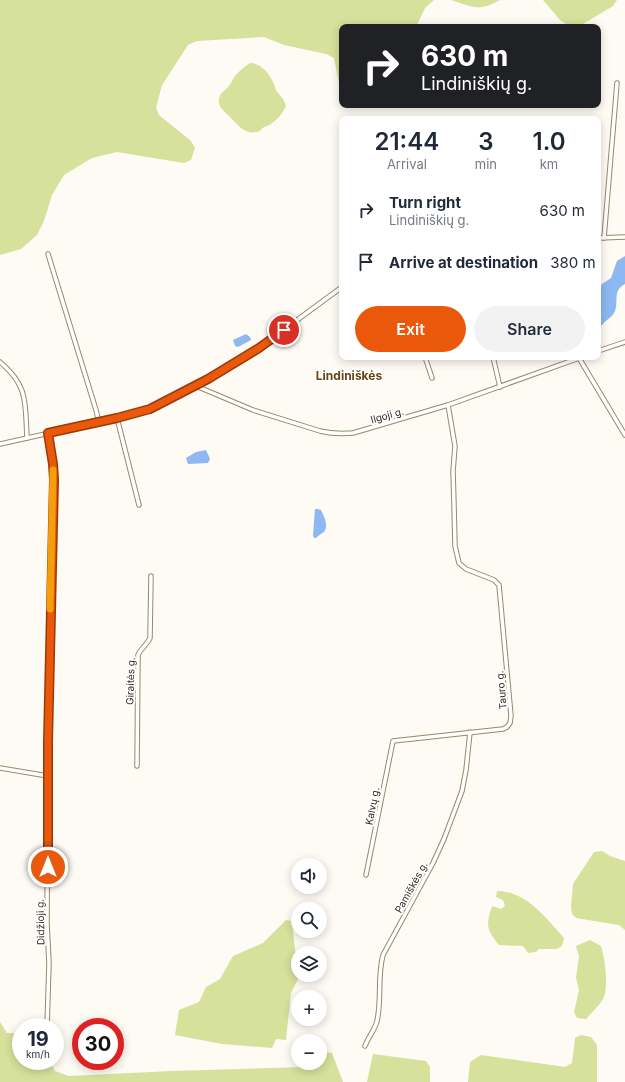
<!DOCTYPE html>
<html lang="en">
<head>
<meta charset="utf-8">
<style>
	:root { --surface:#fff; --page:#f2f2f3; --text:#1f2937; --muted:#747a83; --accent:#ea580c }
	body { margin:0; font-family:Inter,sans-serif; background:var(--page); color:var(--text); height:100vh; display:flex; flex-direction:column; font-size:15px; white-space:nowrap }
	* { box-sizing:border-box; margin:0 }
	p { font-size:13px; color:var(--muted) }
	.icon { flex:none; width:22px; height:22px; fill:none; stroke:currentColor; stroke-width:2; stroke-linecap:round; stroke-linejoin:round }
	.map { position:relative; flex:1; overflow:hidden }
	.side { position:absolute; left:339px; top:116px; width:262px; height:244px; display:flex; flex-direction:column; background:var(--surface); border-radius:8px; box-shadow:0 2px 10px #0003 }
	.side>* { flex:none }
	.top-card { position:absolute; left:339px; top:24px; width:262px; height:84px; border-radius:8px; box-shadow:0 2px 10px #0003; background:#202124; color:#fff; overflow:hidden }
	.fabs { position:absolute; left:291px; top:858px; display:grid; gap:8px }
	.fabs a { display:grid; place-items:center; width:36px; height:36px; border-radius:50%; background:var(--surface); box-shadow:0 2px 10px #0003; font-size:20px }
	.speed { position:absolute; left:12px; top:1018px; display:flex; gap:8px; font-size:20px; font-weight:700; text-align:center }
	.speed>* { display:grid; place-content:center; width:52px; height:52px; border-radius:50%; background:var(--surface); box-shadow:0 2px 10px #0003; line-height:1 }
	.speed small { font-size:10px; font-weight:400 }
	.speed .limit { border:6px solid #d22; background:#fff; color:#111 }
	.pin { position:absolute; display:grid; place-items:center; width:34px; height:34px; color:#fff; margin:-17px; border:2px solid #fff; border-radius:50%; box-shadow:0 1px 4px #0007 }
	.me { position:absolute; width:44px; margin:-22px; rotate:0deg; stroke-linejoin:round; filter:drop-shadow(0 0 3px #0008) }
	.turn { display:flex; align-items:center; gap:14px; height:84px; padding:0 16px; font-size:18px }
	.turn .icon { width:52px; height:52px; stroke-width:2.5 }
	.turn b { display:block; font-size:28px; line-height:34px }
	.eta { display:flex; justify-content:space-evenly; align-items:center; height:68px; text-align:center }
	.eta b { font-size:24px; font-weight:600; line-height:28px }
	.primary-button { display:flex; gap:8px; margin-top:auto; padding:8px 16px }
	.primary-button a { flex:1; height:46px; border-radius:24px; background:var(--accent); color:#fff; font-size:16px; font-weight:600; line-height:46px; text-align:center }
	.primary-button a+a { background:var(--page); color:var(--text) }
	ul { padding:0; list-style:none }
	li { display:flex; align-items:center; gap:12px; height:52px; padding:0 16px }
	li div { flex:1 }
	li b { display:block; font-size:15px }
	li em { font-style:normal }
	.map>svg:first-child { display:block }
	.green { fill:#d6e19c }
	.water { fill:#8db8f2 }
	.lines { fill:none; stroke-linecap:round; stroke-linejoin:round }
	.minor-casing { stroke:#988969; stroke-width:5.5 }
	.minor { stroke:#fff; stroke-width:3.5 }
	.route-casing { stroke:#983908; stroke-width:10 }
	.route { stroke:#ea580c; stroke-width:7 }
	.slow { stroke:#f59e0b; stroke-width:7 }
	.labels { text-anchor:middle; stroke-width:4; stroke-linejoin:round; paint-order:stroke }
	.street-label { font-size:10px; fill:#312a1d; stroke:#fff }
	.quarter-label { font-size:12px; font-weight:bold; fill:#6b4516; stroke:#fff }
</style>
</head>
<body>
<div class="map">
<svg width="625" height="1082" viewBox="0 0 625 1082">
	<rect width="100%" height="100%" fill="#fefaf4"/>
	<g class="green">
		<polygon points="0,0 434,0 425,8 416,27 342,27 342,90 340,88 334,58 326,54 284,45 264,37 197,41 188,45 162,85 156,108 159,115 191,141 195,148 191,160 184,163 117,152 92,158 64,175 52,195 44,221 37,235 21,249 0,255"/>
		<path d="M 451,0 L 500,0 C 480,12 472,7 451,0 Z"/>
		<polygon points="543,0 617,0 613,6 578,27 570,27 560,20"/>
		<path d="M 250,63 C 261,63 270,74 274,84 C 275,86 275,88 276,90 C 280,97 283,96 286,106 C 283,113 277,120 271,124 C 266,127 263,126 260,131 C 246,136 240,127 231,118 C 226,112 217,108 219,98 C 221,92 226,90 229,86 C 232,82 234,76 238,73 C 241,69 246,66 250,63 Z"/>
		<polygon points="602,851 610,856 625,861 625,930 619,925 576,918 572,914 571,907 573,884 594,852"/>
		<path d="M 497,891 C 526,891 546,918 564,938 L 562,946 L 557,949 L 539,949 L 536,952 L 528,953 L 523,946 L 499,945 C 486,929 486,925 492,906 L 501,909 L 505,906 L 503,900 L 496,897 Z"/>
		<polygon points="286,920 292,921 298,979 291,993 286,1040 276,1039 272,1048 222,1044 175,1035 179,1010 199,1002 206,987 220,979 233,956 263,943"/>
		<path d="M 590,940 L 601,946 C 605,958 609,988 603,999 C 599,1006 591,1013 586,1019 L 577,1018 L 574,1012 L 579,990 L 576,978 L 579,956 L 576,946 Z"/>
		<polygon points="0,1022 7,1033 21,1033 21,1061 50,1061 55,1071 69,1076 172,1071 304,1067 306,1063 320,1063 320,1051 332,1053 343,1082 0,1082"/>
		<polygon points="581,1035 591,1037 597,1045 597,1082 468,1082 470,1062 481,1055 565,1067 572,1063 575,1038"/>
		<polygon points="373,1054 426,1061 430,1067 430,1082 367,1082"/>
	</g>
	<g class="water">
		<path d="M 625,256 L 625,284 C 612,291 619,301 615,311 C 611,320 602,320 598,333 L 598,291 L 602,284 L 611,278 L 617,261 Z"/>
		<polygon points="246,334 250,337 251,340 238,347 235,346 233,340"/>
		<polygon points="206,450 210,459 208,463 188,464 186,458 196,452"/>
		<path d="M 315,509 L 318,509 L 321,510 C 324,516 329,526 324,532 C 321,534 319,535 316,538 L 314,538 L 313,535 Z"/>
	</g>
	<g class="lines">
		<defs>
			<g id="minor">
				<polyline points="598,238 625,237"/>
				<polyline points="604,238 617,83"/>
				<polyline points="48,254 96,410 99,423"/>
				<polyline points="598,351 625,342"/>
				<polyline points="425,357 432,378"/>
				<polyline points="493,357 500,387"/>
				<polyline points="579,358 625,435"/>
				<path d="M 0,362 C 29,386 25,404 27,438"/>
				<path d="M 196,386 L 253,410 L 320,431 C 332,434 341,434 353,433 L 448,405 L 582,357"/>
				<polyline points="117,418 139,505"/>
				<polyline points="0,444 117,418 150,409 163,403 196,386 259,348 342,287"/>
				<path d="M 137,766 L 138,655 C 141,648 147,645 150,638 L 151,576"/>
				<polyline points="0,768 48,776"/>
				<polyline points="366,875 393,741 503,729 507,727 510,723 511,716 499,585 494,580 466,569 459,563 455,546 454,505 453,471 455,446 448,405"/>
				<polyline points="47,1027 49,963 47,924 48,742 54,480 53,465 48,433"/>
				<path d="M 365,1046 C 368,1037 375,1030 377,1021 C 382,999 377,977 383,955 L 433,863 L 444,839 L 462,791 L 466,770 L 470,732"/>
			</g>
		</defs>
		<use href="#minor" class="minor-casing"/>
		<use href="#minor" class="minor"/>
	</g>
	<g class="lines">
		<defs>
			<polyline id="route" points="48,867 48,742 54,480 53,464 48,433 117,418 150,409 208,379 259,348 284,330"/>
		</defs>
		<use href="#route" class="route-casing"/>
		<use href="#route" class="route"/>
		<polyline class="slow" points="50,609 53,470"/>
	</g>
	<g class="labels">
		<g class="street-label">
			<text transform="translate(387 415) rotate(-16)" y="4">Ilgoji g.</text>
			<text transform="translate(130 681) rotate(-88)" y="4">Giraitės g.</text>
			<text transform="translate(501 690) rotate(-95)" y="4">Tauro g.</text>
			<text transform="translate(372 806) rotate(-79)" y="4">Kalvų g.</text>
			<text transform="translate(411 887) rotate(-61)" y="4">Pamiškės g.</text>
			<text transform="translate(40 922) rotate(-91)" y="4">Didžioji g.</text>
		</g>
		<g class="quarter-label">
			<text x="349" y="380">Lindiniškės</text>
		</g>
	</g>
</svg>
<div class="fabs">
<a><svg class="icon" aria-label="sound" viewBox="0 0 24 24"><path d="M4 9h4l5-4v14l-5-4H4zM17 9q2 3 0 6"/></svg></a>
<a><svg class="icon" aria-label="search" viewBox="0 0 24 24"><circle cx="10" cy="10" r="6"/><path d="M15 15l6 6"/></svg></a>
<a><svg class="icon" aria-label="layers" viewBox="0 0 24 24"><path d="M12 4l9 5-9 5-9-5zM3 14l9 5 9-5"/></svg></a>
<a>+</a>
<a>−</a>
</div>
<div class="speed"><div>19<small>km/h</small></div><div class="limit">30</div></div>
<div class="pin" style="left:284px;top:330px;background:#d93025"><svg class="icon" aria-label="arrive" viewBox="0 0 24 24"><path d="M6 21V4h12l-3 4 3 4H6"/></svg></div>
<svg class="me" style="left:48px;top:867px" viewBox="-20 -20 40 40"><circle r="17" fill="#ea580c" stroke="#fff" stroke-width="3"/><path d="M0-11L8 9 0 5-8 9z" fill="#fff"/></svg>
<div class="top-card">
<div class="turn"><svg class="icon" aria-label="right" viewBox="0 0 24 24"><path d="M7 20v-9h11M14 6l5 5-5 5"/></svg><div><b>630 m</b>Lindiniškių g.</div></div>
</div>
<section class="side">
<div class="eta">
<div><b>21:44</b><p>Arrival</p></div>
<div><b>3</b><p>min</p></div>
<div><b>1.0</b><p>km</p></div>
</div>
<ul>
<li><svg class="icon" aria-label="right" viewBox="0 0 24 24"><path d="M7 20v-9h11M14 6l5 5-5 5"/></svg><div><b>Turn right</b><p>Lindiniškių g.</p></div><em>630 m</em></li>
<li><svg class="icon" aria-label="arrive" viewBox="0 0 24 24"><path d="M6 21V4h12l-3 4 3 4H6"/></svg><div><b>Arrive at destination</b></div><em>380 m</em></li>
</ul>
<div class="primary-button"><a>Exit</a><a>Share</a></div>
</section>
</div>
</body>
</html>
